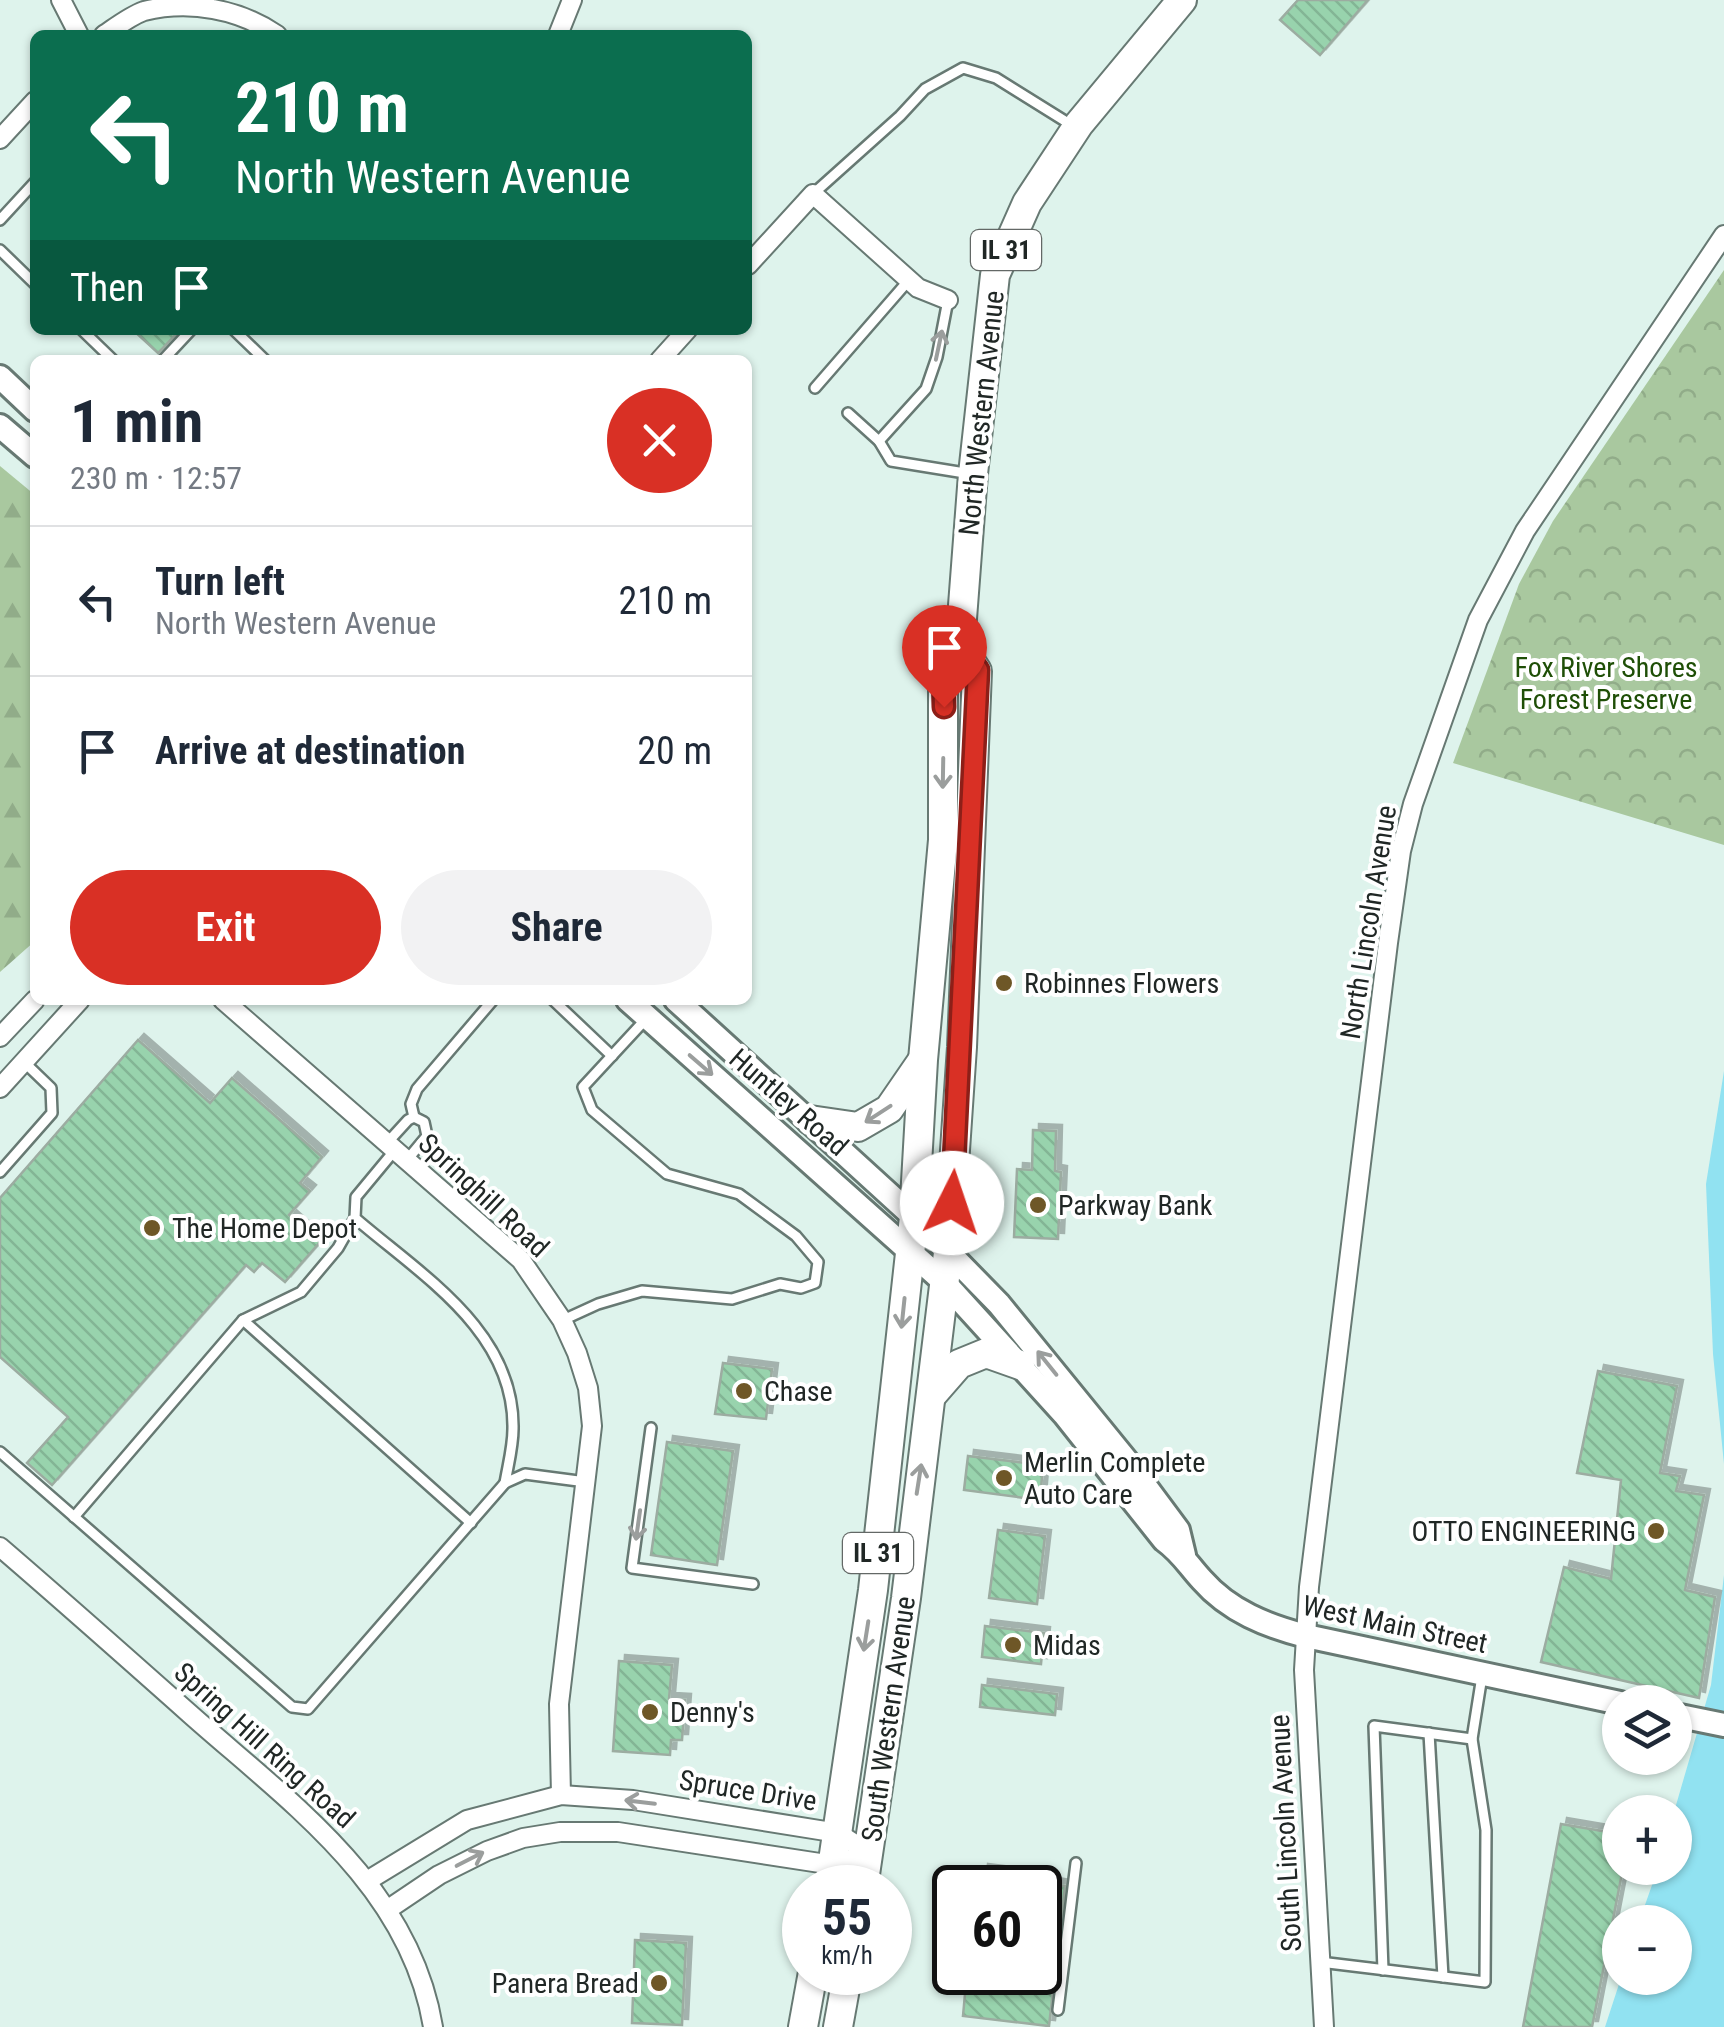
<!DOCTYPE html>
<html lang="en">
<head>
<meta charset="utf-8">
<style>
	:root { --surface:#fff; --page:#f2f2f3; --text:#1f2937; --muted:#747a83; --line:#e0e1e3; --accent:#d93025 }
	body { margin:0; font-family:"Roboto Condensed",sans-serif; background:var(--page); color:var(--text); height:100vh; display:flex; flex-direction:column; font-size:38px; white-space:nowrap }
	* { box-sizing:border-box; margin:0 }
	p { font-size:32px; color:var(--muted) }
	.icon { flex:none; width:55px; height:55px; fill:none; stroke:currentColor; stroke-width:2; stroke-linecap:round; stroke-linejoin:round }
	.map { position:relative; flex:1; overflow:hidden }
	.side { position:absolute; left:30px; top:355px; width:722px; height:650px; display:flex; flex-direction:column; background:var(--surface); border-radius:15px; box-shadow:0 2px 8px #0004 }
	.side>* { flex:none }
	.guide { position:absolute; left:30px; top:30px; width:722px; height:305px; border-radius:15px; box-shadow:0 2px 8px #0004; background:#0b6e4f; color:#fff; overflow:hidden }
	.fabs { position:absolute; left:1602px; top:1685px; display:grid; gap:20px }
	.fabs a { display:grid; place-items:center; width:90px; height:90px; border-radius:50%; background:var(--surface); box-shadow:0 2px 8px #0004; font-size:50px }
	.speed { position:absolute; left:782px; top:1865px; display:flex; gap:20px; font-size:50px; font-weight:700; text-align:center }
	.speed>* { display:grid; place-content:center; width:130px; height:130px; border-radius:50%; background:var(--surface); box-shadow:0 2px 8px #0004; line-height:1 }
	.speed small { font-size:25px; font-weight:400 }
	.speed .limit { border:5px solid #111; border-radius:15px; background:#fff; color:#111 }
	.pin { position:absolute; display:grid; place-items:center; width:85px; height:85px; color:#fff; margin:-102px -42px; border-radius:50% 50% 50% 0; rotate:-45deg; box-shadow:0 0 10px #0007 }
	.pin .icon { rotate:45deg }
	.me { position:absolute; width:110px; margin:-55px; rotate:4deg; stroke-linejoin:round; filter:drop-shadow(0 0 8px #0008) }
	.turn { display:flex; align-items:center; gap:35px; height:210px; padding:0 40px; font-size:45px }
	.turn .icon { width:130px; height:130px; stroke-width:2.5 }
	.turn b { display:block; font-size:70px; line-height:85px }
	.then { display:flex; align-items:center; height:95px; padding:0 40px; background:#0003; gap:20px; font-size:38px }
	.round { display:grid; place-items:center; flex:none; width:105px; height:105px; border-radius:52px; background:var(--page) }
	.summary { display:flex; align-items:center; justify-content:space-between; height:170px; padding:0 40px }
	h1 { font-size:60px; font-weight:700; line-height:75px }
	.button { display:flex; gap:20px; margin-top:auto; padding:20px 40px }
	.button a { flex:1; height:115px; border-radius:60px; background:var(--accent); color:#fff; font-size:40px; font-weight:700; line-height:115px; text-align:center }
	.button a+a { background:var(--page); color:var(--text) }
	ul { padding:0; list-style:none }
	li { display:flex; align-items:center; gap:30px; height:150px; padding:0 40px; border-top:2px solid var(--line) }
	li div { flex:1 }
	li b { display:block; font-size:38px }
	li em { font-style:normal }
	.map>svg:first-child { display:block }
	.forest { fill:url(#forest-firs) }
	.park { fill:url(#park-crowns) }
	.water { fill:#91e2f1 }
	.building { fill:url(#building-back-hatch); stroke:#9caca1; stroke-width:2.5; filter:url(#shadow) }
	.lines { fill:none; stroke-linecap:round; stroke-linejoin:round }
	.service-casing { stroke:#677973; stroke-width:14 }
	.minor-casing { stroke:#677973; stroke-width:22 }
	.tertiary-casing { stroke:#677973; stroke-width:28 }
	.primary-casing { stroke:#677973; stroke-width:32 }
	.service { stroke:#fff; stroke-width:9 }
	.minor { stroke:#fff; stroke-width:18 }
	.tertiary { stroke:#fff; stroke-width:22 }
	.primary { stroke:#fff; stroke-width:28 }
	.oneway { stroke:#9b9e9d }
	.route-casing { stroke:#8d1f18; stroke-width:25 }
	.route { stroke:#d93025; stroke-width:18 }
	.poi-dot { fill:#6e5727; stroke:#fff; stroke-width:4 }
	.labels { text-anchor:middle; stroke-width:8; stroke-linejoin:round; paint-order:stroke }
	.shield { fill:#fff; stroke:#636866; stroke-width:2.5 }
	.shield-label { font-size:25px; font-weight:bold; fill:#202725 }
	.street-label { font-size:28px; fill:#202725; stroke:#fff }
	.park-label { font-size:28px; fill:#1f4f07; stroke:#fff }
	.poi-label { font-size:28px; fill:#202725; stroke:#fff; text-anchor:start }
</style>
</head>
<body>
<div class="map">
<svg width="1724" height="2027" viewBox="0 0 1724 2027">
	<defs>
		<pattern id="forest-firs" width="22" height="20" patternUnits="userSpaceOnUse" patternTransform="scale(2.5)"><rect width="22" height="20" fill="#a9c89f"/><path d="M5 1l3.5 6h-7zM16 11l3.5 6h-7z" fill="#91ac89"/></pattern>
		<pattern id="park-crowns" width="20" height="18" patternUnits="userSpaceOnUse" patternTransform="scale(2.5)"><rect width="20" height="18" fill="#a9c89f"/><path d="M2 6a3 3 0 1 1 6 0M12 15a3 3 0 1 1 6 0" fill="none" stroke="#91ac89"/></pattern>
		<pattern id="building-back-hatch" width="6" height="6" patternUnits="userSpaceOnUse" patternTransform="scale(2.5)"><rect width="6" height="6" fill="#98d3ad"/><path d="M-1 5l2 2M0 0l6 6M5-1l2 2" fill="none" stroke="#83b595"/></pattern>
		<filter id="shadow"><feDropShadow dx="6" dy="-6" stdDeviation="0" flood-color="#0004"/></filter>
	</defs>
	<rect width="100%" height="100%" fill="#def3ec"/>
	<polygon class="forest" points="0,466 35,495 35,941 0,972"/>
	<polygon class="park" points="1724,270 1724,845 1453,763 1519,584 1553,521"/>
	<g class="water">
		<polygon points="1724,1071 1724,1464 1713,1354 1706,1184"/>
		<polygon points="1724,1575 1724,2027 1605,2027 1621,1978 1675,1978 1675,1922 1639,1922 1658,1868 1675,1868 1674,1812 1711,1685"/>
	</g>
	<g class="building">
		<polygon points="1298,0 1368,0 1320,55 1280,20"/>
		<polygon points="133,330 180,330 158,353"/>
		<polygon points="138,1040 210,1103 232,1078 322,1157 300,1183 310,1191 289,1215 320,1242 285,1282 262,1263 254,1272 246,1265 52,1485 27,1463 68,1417 0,1357 0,1198"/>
		<polygon points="1033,1130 1056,1131 1055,1171 1061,1172 1058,1239 1014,1237 1017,1169 1032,1170"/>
		<polygon points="723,1363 772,1369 766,1419 715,1414"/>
		<polygon points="1598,1371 1677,1386 1660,1473 1680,1476 1676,1491 1704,1495 1685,1590 1715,1597 1699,1698 1541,1662 1564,1567 1611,1579 1621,1480 1577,1473"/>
		<polygon points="667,1442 733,1451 717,1565 651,1555"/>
		<polygon points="968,1456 1043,1465 1040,1500 964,1490"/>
		<polygon points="998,1530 1045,1536 1037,1604 989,1598"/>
		<polygon points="985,1626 1044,1633 1041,1664 982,1657"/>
		<polygon points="619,1661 672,1665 669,1699 685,1700 682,1740 671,1740 670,1755 613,1751"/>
		<polygon points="982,1685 1057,1694 1055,1715 980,1707"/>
		<polygon points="1561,1824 1620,1834 1620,1868 1623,1868 1592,2027 1523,2027"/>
		<polygon points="982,1870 1046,1878 1046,1883 1065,1886 1049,2026 963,2016 967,1972 1040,1972 1040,1888 979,1888"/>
		<polygon points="635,1940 686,1943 682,2025 632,2023"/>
	</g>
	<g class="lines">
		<defs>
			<g id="service">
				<polyline points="813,194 900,116 925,89 963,68 996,78 1073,126"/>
				<polyline points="0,220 35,182"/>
				<polyline points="0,250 35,284"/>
				<polyline points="82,330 113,360"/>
				<polyline points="234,330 265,360"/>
				<polyline points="163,360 191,330"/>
				<polyline points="815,388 909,280"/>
				<polyline points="848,413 879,441 891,461 971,474"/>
				<polyline points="879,441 926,389 937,357 948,300"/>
				<polyline points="553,1000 612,1056"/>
				<polyline points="414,1117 411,1104 417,1089 493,1000"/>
				<polyline points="387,1143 408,1120 414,1117 424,1122 427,1136 407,1160"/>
				<path d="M 395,1150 L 356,1197 L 355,1218 C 421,1275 515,1331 513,1429 C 513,1447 508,1465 505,1483"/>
				<polyline points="0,1172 52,1113 51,1088 23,1061"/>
				<polyline points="243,1320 471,1523"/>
				<polyline points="563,1320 598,1304 642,1291 732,1299 780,1284 801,1288 815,1283 818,1262 796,1236 739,1194 667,1174 592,1110 583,1087 646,1019"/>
				<polyline points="651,1428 632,1568 753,1584"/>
				<polyline points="0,1452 292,1707 308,1709 505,1483 525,1474 586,1482"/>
				<polyline points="74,1517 243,1320 301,1292 338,1248 355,1218"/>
				<polyline points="1429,1733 1443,1977"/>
				<polyline points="1320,1962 1485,1982 1486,1830 1472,1739 1482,1676"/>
				<polyline points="1383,1970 1374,1726 1472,1739"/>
				<polyline points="1058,2010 1076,1863"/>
			</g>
			<g id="minor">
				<polyline points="61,0 79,35"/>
				<path d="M 104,35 C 116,27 130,16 144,11 C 190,0 239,9 277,35"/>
				<polyline points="558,35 572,0"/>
				<polyline points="0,139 35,101"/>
				<polyline points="748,265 813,194 918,288 948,300"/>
				<polyline points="660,360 687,330"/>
				<polyline points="223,1000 521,1260 562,1320 577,1353 588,1388 592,1426 559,1704 561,1795"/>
				<polyline points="0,1037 35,1000"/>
				<polyline points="0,1088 80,1000"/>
				<path d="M 0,1547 C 64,1602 127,1658 190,1714 C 289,1802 410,1886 433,2027"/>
				<polyline points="367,1881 467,1820 561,1795 633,1800 838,1833 869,1853"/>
				<polyline points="387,1910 439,1875 487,1851 523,1838 560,1832 618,1832 833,1865 869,1853"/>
				<polyline points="1324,2027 1304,1670 1309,1587 1388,943 1401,851 1413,804 1478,620 1525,531 1724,235"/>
			</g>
			<g id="tertiary">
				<polyline points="0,377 35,410"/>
				<polyline points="0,426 35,456"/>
				<path d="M 628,1000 L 943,1281 L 1064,1414 L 1164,1540 C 1182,1553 1188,1565 1202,1580 C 1229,1611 1267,1626 1306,1636 L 1620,1703"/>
				<polyline points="676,1000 914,1217 999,1304 1126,1460 1178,1530 1184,1555"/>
				<polyline points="1675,1715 1724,1725"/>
			</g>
			<g id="primary">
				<polyline points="810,1120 858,1127 889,1109 922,1061"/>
				<polyline points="932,1395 959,1364 986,1353 1020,1365"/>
				<polyline points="829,1888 873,1590 914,1217 923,1060 943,840 943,671 960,645 973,474 995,275 1027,203 1079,124 1182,0"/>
				<polyline points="863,1888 906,1598 948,1253 962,1047 977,671 960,645"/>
				<polyline points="803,2027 813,1972"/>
				<polyline points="838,2027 848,1972"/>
			</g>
		</defs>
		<use href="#service" class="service-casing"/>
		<use href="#minor" class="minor-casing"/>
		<use href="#tertiary" class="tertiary-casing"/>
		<use href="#primary" class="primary-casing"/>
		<use href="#service" class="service"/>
		<use href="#minor" class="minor"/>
		<use href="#tertiary" class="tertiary"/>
		<use href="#primary" class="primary"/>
	</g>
	<defs><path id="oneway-shaft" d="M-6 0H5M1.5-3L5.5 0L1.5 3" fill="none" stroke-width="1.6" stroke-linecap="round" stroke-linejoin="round" transform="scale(2.5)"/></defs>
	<g class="oneway">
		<use href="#oneway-shaft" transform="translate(939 345) rotate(-78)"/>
		<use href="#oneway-shaft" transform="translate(943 773) rotate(91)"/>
		<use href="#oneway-shaft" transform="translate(701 1065) rotate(41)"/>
		<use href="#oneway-shaft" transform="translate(878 1114) rotate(147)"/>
		<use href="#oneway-shaft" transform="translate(903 1313) rotate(96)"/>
		<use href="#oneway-shaft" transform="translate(1047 1363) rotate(-129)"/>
		<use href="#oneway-shaft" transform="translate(919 1479) rotate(-81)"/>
		<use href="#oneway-shaft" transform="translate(638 1525) rotate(98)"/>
		<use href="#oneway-shaft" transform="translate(866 1636) rotate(99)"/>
		<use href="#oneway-shaft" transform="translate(640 1802) rotate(-173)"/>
		<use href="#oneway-shaft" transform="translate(470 1859) rotate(-27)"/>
	</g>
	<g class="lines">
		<defs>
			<polyline id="route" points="944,707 943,672 960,646 978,670 952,1203"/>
		</defs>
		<use href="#route" class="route-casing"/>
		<use href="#route" class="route"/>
	</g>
	<g class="poi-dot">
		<circle cx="1004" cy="983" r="10"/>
		<circle cx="1038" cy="1205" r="10"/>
		<circle cx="152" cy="1228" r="10"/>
		<circle cx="744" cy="1391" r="10"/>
		<circle cx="1004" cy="1478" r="10"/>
		<circle cx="1656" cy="1531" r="10"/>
		<circle cx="1013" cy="1645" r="10"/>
		<circle cx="650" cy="1712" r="10"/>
		<circle cx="659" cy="1983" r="10"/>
	</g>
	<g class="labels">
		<g class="shield">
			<rect x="971" y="230" width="70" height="40" rx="8"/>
			<rect x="843" y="1533" width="70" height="40" rx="8"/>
		</g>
		<g class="shield-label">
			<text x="1006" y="259">IL 31</text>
			<text x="878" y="1562">IL 31</text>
		</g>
		<g class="street-label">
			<text transform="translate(981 413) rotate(-84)" y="10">North Western Avenue</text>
			<text transform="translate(1368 922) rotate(-81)" y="10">North Lincoln Avenue</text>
			<text transform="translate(789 1102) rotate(41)" y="10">Huntley Road</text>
			<text transform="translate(484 1195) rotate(43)" y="10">Springhill Road</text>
			<text transform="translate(1395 1624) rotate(12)" y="10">West Main Street</text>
			<text transform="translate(888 1719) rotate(-82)" y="10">South Western Avenue</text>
			<text transform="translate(265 1745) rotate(42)" y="10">Spring Hill Ring Road</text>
			<text transform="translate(748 1790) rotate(9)" y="10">Spruce Drive</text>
			<text transform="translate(1285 1833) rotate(-93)" y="10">South Lincoln Avenue</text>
		</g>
		<g class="park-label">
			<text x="1606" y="677">Fox River Shores<tspan x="1606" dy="32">Forest Preserve</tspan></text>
		</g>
		<g class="poi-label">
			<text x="1024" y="993">Robinnes Flowers</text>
			<text x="1058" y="1215">Parkway Bank</text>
			<text x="172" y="1238">The Home Depot</text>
			<text x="764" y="1401">Chase</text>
			<text x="1024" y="1472">Merlin Complete<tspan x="1024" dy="32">Auto Care</tspan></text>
			<text x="1636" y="1541" text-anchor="end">OTTO ENGINEERING</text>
			<text x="1033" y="1655">Midas</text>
			<text x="670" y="1722">Denny's</text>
			<text x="639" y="1993" text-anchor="end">Panera Bread</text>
		</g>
	</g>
</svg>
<div class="fabs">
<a><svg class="icon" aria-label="layers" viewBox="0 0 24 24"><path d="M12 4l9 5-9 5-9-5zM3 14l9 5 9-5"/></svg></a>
<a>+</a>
<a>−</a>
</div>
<div class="speed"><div>55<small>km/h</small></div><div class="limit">60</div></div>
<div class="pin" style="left:944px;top:707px;background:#d93025"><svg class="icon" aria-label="arrive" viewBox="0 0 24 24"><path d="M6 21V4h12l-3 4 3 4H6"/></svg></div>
<svg class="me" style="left:952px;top:1203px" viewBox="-20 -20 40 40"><circle r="19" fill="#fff"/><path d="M0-13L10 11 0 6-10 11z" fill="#d93025"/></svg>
<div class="guide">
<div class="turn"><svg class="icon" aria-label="left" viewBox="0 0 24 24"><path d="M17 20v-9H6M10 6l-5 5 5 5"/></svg><div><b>210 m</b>North Western Avenue</div></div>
<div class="then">Then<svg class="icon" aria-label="arrive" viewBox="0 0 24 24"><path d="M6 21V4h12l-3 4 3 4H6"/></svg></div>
</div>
<section class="side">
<div class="summary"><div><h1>1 min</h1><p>230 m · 12:57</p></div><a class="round" style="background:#d93025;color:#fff"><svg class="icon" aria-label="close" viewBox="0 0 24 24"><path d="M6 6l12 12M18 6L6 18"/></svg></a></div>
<ul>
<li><svg class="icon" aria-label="left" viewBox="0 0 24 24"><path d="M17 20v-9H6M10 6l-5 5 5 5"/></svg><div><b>Turn left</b><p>North Western Avenue</p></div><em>210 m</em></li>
<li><svg class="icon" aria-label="arrive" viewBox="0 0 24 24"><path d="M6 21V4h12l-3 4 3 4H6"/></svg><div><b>Arrive at destination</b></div><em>20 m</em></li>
</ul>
<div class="button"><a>Exit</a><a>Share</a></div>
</section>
</div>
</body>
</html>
